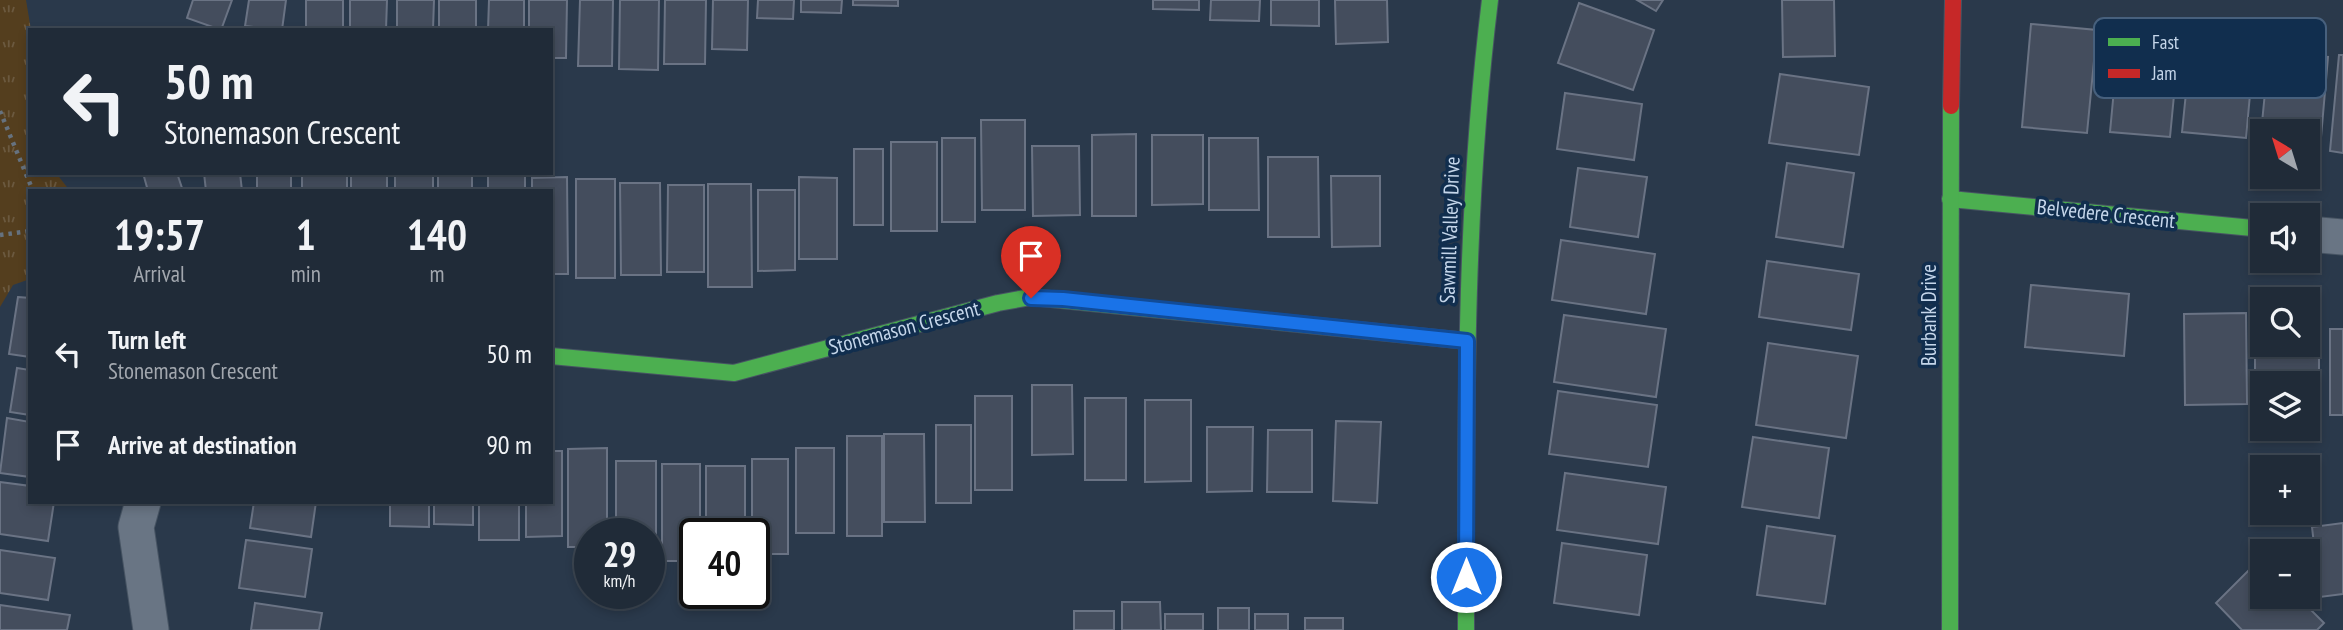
<!DOCTYPE html>
<html lang="en">
<head>
<meta charset="utf-8">
<style>
	:root { --surface:#202b38; --page:#2d3743; --text:#f1f3f6; --muted:#a2a7ae; --line:#3d4753 }
	body { margin:0; font-family:"PT Sans Narrow",sans-serif; background:var(--page); color:var(--text); height:100vh; display:flex; flex-direction:column; font-size:26px; white-space:nowrap }
	* { box-sizing:border-box; margin:0 }
	p { font-size:23px; color:var(--muted) }
	.icon { flex:none; width:38px; height:38px; fill:none; stroke:currentColor; stroke-width:2; stroke-linecap:round; stroke-linejoin:round }
	.map { position:relative; flex:1; overflow:hidden }
	.side { position:absolute; left:28px; top:189px; width:525px; height:315px; display:flex; flex-direction:column; background:var(--surface); border-radius:0px; box-shadow:0 4px 10px #0003,0 0 0 2px var(--line) }
	.side>* { flex:none }
	.top-card { position:absolute; left:28px; top:28px; width:525px; height:147px; border-radius:0px; box-shadow:0 4px 10px #0003,0 0 0 2px var(--line); background:#202b38; color:var(--text); overflow:hidden }
	.needle { width:46px; rotate:322deg }
	.controls { position:absolute; left:2250px; top:119px; display:grid; gap:14px }
	.controls a { display:grid; place-items:center; width:70px; height:70px; border-radius:0px; background:var(--surface); box-shadow:0 4px 10px #0003,0 0 0 2px var(--line); font-size:35px }
	.speed { position:absolute; left:574px; top:518px; display:flex; gap:14px; font-size:35px; font-weight:700; text-align:center }
	.speed>* { display:grid; place-content:center; width:91px; height:91px; border-radius:50%; background:var(--surface); box-shadow:0 4px 10px #0003,0 0 0 2px var(--line); line-height:1 }
	.speed small { font-size:18px; font-weight:400 }
	.speed .limit { border:4px solid #111; border-radius:10px; background:#fff; color:#111 }
	.pin { position:absolute; display:grid; place-items:center; width:60px; height:60px; color:#fff; margin:-72px -30px; border-radius:50% 50% 50% 0; rotate:-45deg; box-shadow:0 0 7px #0007 }
	.pin .icon { rotate:45deg }
	.me { position:absolute; width:77px; margin:-38px; rotate:0deg; stroke-linejoin:round; filter:drop-shadow(0 0 5px #0008) }
	.turn { display:flex; align-items:center; gap:24px; height:147px; padding:0 21px; font-size:32px }
	.turn .icon { width:91px; height:91px; stroke-width:2.5 }
	.turn b { display:block; font-size:49px; line-height:60px }
	.eta { display:flex; justify-content:space-evenly; align-items:center; height:119px; text-align:center }
	.eta b { font-size:42px; font-weight:700; line-height:49px }
	ul { padding:0; list-style:none }
	li { display:flex; align-items:center; gap:21px; height:91px; padding:0 21px }
	li div { flex:1 }
	li b { display:block; font-size:26px }
	li em { font-style:normal }
	.map>svg:first-child { display:block }
	.park { fill:url(#park-tufts) }
	.building { fill:#444d5d; stroke:#6a7384; stroke-width:2 }
	.lines { fill:none; stroke-linecap:round; stroke-linejoin:round }
	.street-casing { stroke:#475463; stroke-width:37 }
	.fast-casing { stroke:#475463; stroke-width:18 }
	.jam-casing { stroke:#475463; stroke-width:18 }
	.path { stroke:#66727f; stroke-width:4.5; stroke-dasharray:3.5 5; stroke-linecap:butt }
	.street { stroke:#697584; stroke-width:35 }
	.fast { stroke:#4caf50; stroke-width:16 }
	.jam { stroke:#c62828; stroke-width:16 }
	.route-casing { stroke:#114b97; stroke-width:18 }
	.route { stroke:#1a73e8; stroke-width:12 }
	.labels { text-anchor:middle; stroke-width:7; stroke-linejoin:round; paint-order:stroke }
	.street-label { font-size:21px; fill:#c5d6ea; stroke:#112e4e }
	.key { fill:#112e4e; stroke:#47607d; stroke-width:2 }
	.key-label { font-size:19px; fill:#c5d6ea }
</style>
</head>
<body>
<div class="map">
<svg width="2343" height="630" viewBox="0 0 2343 630">
	<defs>
		<pattern id="park-tufts" width="24" height="20" patternUnits="userSpaceOnUse" patternTransform="scale(1.75)"><rect width="24" height="20" fill="#543e1e"/><path d="M3 7l-1-3M5 7V3M7 7l1-3M15 17l-1-3M17 17v-4M19 17l1-3" fill="none" stroke="#6b593f"/></pattern>
	</defs>
	<rect width="100%" height="100%" fill="#2a394b"/>
	<polygon class="park" points="0,0 26,0 31,30 30,173 56,173 70,191 30,191 30,279 13,285 0,307"/>
	<g class="building">
		<polygon points="193,0 232,0 221,30 187,18"/>
		<polygon points="249,0 286,0 282,30 245,26"/>
		<rect x="306" y="0" width="37" height="30"/>
		<polygon points="350,0 387,0 386,30 350,30"/>
		<polygon points="397,0 434,0 433,30 397,30"/>
		<rect x="439" y="0" width="37" height="30"/>
		<polygon points="489,0 524,0 524,30 488,30"/>
		<polygon points="529,0 567,0 566,58 551,58 551,30 529,30"/>
		<polygon points="580,0 613,0 612,66 578,66"/>
		<polygon points="620,0 659,0 658,70 619,69"/>
		<polygon points="665,0 706,0 705,64 664,64"/>
		<polygon points="713,0 748,0 747,50 712,49"/>
		<polygon points="758,0 794,0 793,19 757,18"/>
		<polygon points="801,0 842,0 841,13 801,12"/>
		<polygon points="853,0 898,0 898,6 853,5"/>
		<polygon points="1153,0 1199,0 1199,10 1153,9"/>
		<polygon points="1211,0 1260,0 1259,21 1210,20"/>
		<polygon points="1271,0 1319,0 1319,26 1271,25"/>
		<polygon points="1335,0 1387,0 1388,42 1336,44"/>
		<polygon points="1637,0 1663,0 1656,11"/>
		<polygon points="1782,0 1834,0 1835,56 1783,57"/>
		<polygon points="1579,3 1654,30 1633,90 1558,63"/>
		<polygon points="2031,24 2097,30 2087,133 2022,127"/>
		<polygon points="2192,34 2255,40 2246,138 2182,132"/>
		<polygon points="2119,36 2179,43 2170,137 2110,132"/>
		<polygon points="2269,52 2328,57 2320,149 2308,148 2308,131 2263,131 2263,143 2260,143"/>
		<polygon points="2339,55 2343,55 2343,153 2330,151"/>
		<polygon points="1780,74 1869,87 1859,155 1769,143"/>
		<polygon points="1565,93 1642,104 1634,160 1557,149"/>
		<polygon points="981,120 1025,120 1025,210 982,210"/>
		<polygon points="1136,134 1136,216 1092,216 1092,135"/>
		<polygon points="1152,135 1203,135 1203,204 1152,205"/>
		<rect x="942" y="138" width="33" height="84"/>
		<polygon points="1209,138 1258,138 1259,210 1209,210"/>
		<rect x="891" y="142" width="46" height="89"/>
		<polygon points="1032,146 1079,146 1080,215 1033,216"/>
		<rect x="854" y="149" width="29" height="76"/>
		<polygon points="1268,157 1318,157 1319,237 1268,237"/>
		<polygon points="1787,163 1854,173 1843,247 1776,237"/>
		<polygon points="1578,168 1647,177 1638,237 1570,227"/>
		<polygon points="143,173 177,173 183,191 148,191"/>
		<polygon points="204,173 240,173 242,191 206,191"/>
		<rect x="257" y="173" width="34" height="18"/>
		<rect x="302" y="173" width="45" height="18"/>
		<rect x="351" y="173" width="36" height="18"/>
		<rect x="395" y="173" width="38" height="18"/>
		<rect x="438" y="173" width="34" height="18"/>
		<rect x="488" y="173" width="37" height="18"/>
		<polygon points="1331,176 1380,176 1380,246 1332,247"/>
		<polygon points="567,177 568,274 551,274 551,191 532,191 532,178"/>
		<polygon points="799,177 837,178 837,259 799,259"/>
		<rect x="576" y="179" width="39" height="99"/>
		<polygon points="620,183 660,183 661,275 621,275"/>
		<polygon points="708,184 751,184 752,287 708,287"/>
		<polygon points="668,185 704,185 704,272 667,272"/>
		<polygon points="758,190 795,190 795,270 758,271"/>
		<polygon points="1561,240 1655,254 1646,314 1552,300"/>
		<polygon points="1767,261 1859,274 1851,330 1759,317"/>
		<polygon points="2031,285 2129,294 2124,356 2025,347"/>
		<polygon points="18,297 30,298 30,357 9,354"/>
		<polygon points="2246,313 2247,404 2185,405 2184,314"/>
		<polygon points="1564,315 1666,329 1656,397 1554,382"/>
		<polygon points="2255,319 2263,319 2263,345 2308,345 2308,319 2319,319 2319,420 2308,420 2308,383 2263,383 2263,421 2255,421"/>
		<rect x="2330" y="329" width="13" height="86"/>
		<polygon points="1768,343 1858,356 1846,438 1756,425"/>
		<polygon points="17,368 30,370 30,415 10,412"/>
		<polygon points="1032,385 1072,385 1073,454 1032,455"/>
		<polygon points="1558,391 1657,405 1648,467 1549,454"/>
		<rect x="975" y="396" width="37" height="94"/>
		<rect x="1085" y="398" width="41" height="82"/>
		<polygon points="1145,400 1191,400 1191,481 1145,482"/>
		<polygon points="7,418 30,422 30,477 0,473"/>
		<polygon points="1336,421 1381,422 1377,503 1333,501"/>
		<rect x="936" y="425" width="35" height="78"/>
		<polygon points="1207,427 1253,427 1252,491 1207,492"/>
		<polygon points="1268,430 1312,430 1312,492 1267,492"/>
		<polygon points="884,434 924,434 925,522 884,522"/>
		<rect x="847" y="436" width="35" height="100"/>
		<polygon points="1753,437 1829,448 1819,518 1742,507"/>
		<polygon points="607,448 607,534 590,534 590,547 568,547 568,449"/>
		<rect x="796" y="448" width="38" height="85"/>
		<polygon points="551,451 562,451 562,536 526,537 526,502 551,502"/>
		<polygon points="752,459 788,459 788,554 754,554 754,534 752,534"/>
		<polygon points="616,461 656,461 656,545 649,545 649,534 616,534"/>
		<polygon points="662,464 700,464 700,534 695,534 695,561 662,561"/>
		<rect x="706" y="466" width="39" height="68"/>
		<polygon points="1565,473 1666,487 1658,544 1557,530"/>
		<polygon points="0,482 30,486 30,502 54,502 48,541 0,534"/>
		<polygon points="254,502 316,502 311,537 250,528"/>
		<polygon points="390,502 429,502 429,527 390,526"/>
		<polygon points="434,502 473,502 473,525 434,524"/>
		<rect x="479" y="502" width="40" height="38"/>
		<polygon points="2343,523 2343,594 2320,597 2312,527"/>
		<polygon points="1767,526 1835,536 1825,604 1757,595"/>
		<polygon points="246,540 312,549 305,597 239,588"/>
		<polygon points="1562,543 1647,555 1639,615 1554,603"/>
		<polygon points="0,550 55,558 48,600 0,593"/>
		<polygon points="2260,559 2263,561 2263,597 2298,597 2324,623 2317,630 2242,630 2216,603"/>
		<polygon points="1122,602 1160,602 1161,630 1122,630"/>
		<polygon points="255,603 322,613 319,630 251,630"/>
		<polygon points="0,605 70,615 67,630 0,630"/>
		<rect x="1218" y="608" width="31" height="22"/>
		<rect x="1074" y="611" width="40" height="19"/>
		<rect x="1165" y="614" width="38" height="16"/>
		<rect x="1255" y="614" width="33" height="16"/>
		<rect x="1305" y="618" width="38" height="12"/>
	</g>
	<g class="lines">
		<defs>
			<g id="street">
				<polyline points="2308,234 2343,237"/>
				<polyline points="143,502 136,527 151,630"/>
			</g>
			<g id="fast">
				<polyline points="1950,199 2263,229"/>
				<polyline points="551,356 734,373 998,303 1031,297 1467,341"/>
				<path d="M 1466,630 C 1466,419 1464,210 1490,0"/>
				<polyline points="1950,630 1951,106"/>
			</g>
			<polyline id="jam" points="1951,106 1953,0"/>
		</defs>
		<use href="#street" class="street-casing"/>
		<use href="#fast" class="fast-casing"/>
		<use href="#jam" class="jam-casing"/>
		<g class="path">
			<polyline points="0,111 33,191"/>
			<polyline points="0,235 30,231"/>
		</g>
		<use href="#street" class="street"/>
		<use href="#fast" class="fast"/>
		<use href="#jam" class="jam"/>
	</g>
	<g class="lines">
		<defs>
			<polyline id="route" points="1031,298 1063,299 1467,341 1466,577"/>
		</defs>
		<use href="#route" class="route-casing"/>
		<use href="#route" class="route"/>
	</g>
	<g class="labels">
		<g class="street-label">
			<text transform="translate(2106 214) rotate(6)" y="7">Belvedere Crescent</text>
			<text transform="translate(1450 230) rotate(-88)" y="7">Sawmill Valley Drive</text>
			<text transform="translate(1929 315) rotate(-90)" y="7">Burbank Drive</text>
			<text transform="translate(904 328) rotate(-15)" y="7">Stonemason Crescent</text>
		</g>
	</g>
	<rect x="2094" y="18" width="232" height="80" rx="10" class="key"/>
	<rect x="2108" y="38" width="32" height="8" fill="#4caf50"/>
	<rect x="2108" y="69" width="32" height="9" fill="#c62828"/>
	<g class="key-label">
		<text x="2152" y="49">Fast</text>
		<text x="2152" y="80">Jam</text>
	</g>
</svg>
<div class="controls">
<a><svg class="needle" viewBox="-14 -14 28 28"><path d="M0-13l5 13h-10z" fill="#e53935"/><path d="M0 13l5-13h-10z" fill="#a2a7ae"/></svg></a>
<a><svg class="icon" aria-label="sound" viewBox="0 0 24 24"><path d="M4 9h4l5-4v14l-5-4H4zM17 9q2 3 0 6"/></svg></a>
<a><svg class="icon" aria-label="search" viewBox="0 0 24 24"><circle cx="10" cy="10" r="6"/><path d="M15 15l6 6"/></svg></a>
<a><svg class="icon" aria-label="layers" viewBox="0 0 24 24"><path d="M12 4l9 5-9 5-9-5zM3 14l9 5 9-5"/></svg></a>
<a>+</a>
<a>−</a>
</div>
<div class="speed"><div>29<small>km/h</small></div><div class="limit">40</div></div>
<div class="pin" style="left:1031px;top:298px;background:#d93025"><svg class="icon" aria-label="arrive" viewBox="0 0 24 24"><path d="M6 21V4h12l-3 4 3 4H6"/></svg></div>
<svg class="me" style="left:1466px;top:577px" viewBox="-20 -20 40 40"><circle r="17" fill="#1a73e8" stroke="#fff" stroke-width="3"/><path d="M0-11L8 9 0 5-8 9z" fill="#fff"/></svg>
<div class="top-card">
<div class="turn"><svg class="icon" aria-label="left" viewBox="0 0 24 24"><path d="M17 20v-9H6M10 6l-5 5 5 5"/></svg><div><b>50 m</b>Stonemason Crescent</div></div>
</div>
<section class="side">
<div class="eta">
<div><b>19:57</b><p>Arrival</p></div>
<div><b>1</b><p>min</p></div>
<div><b>140</b><p>m</p></div>
</div>
<ul>
<li><svg class="icon" aria-label="left" viewBox="0 0 24 24"><path d="M17 20v-9H6M10 6l-5 5 5 5"/></svg><div><b>Turn left</b><p>Stonemason Crescent</p></div><em>50 m</em></li>
<li><svg class="icon" aria-label="arrive" viewBox="0 0 24 24"><path d="M6 21V4h12l-3 4 3 4H6"/></svg><div><b>Arrive at destination</b></div><em>90 m</em></li>
</ul>
</section>
</div>
</body>
</html>
